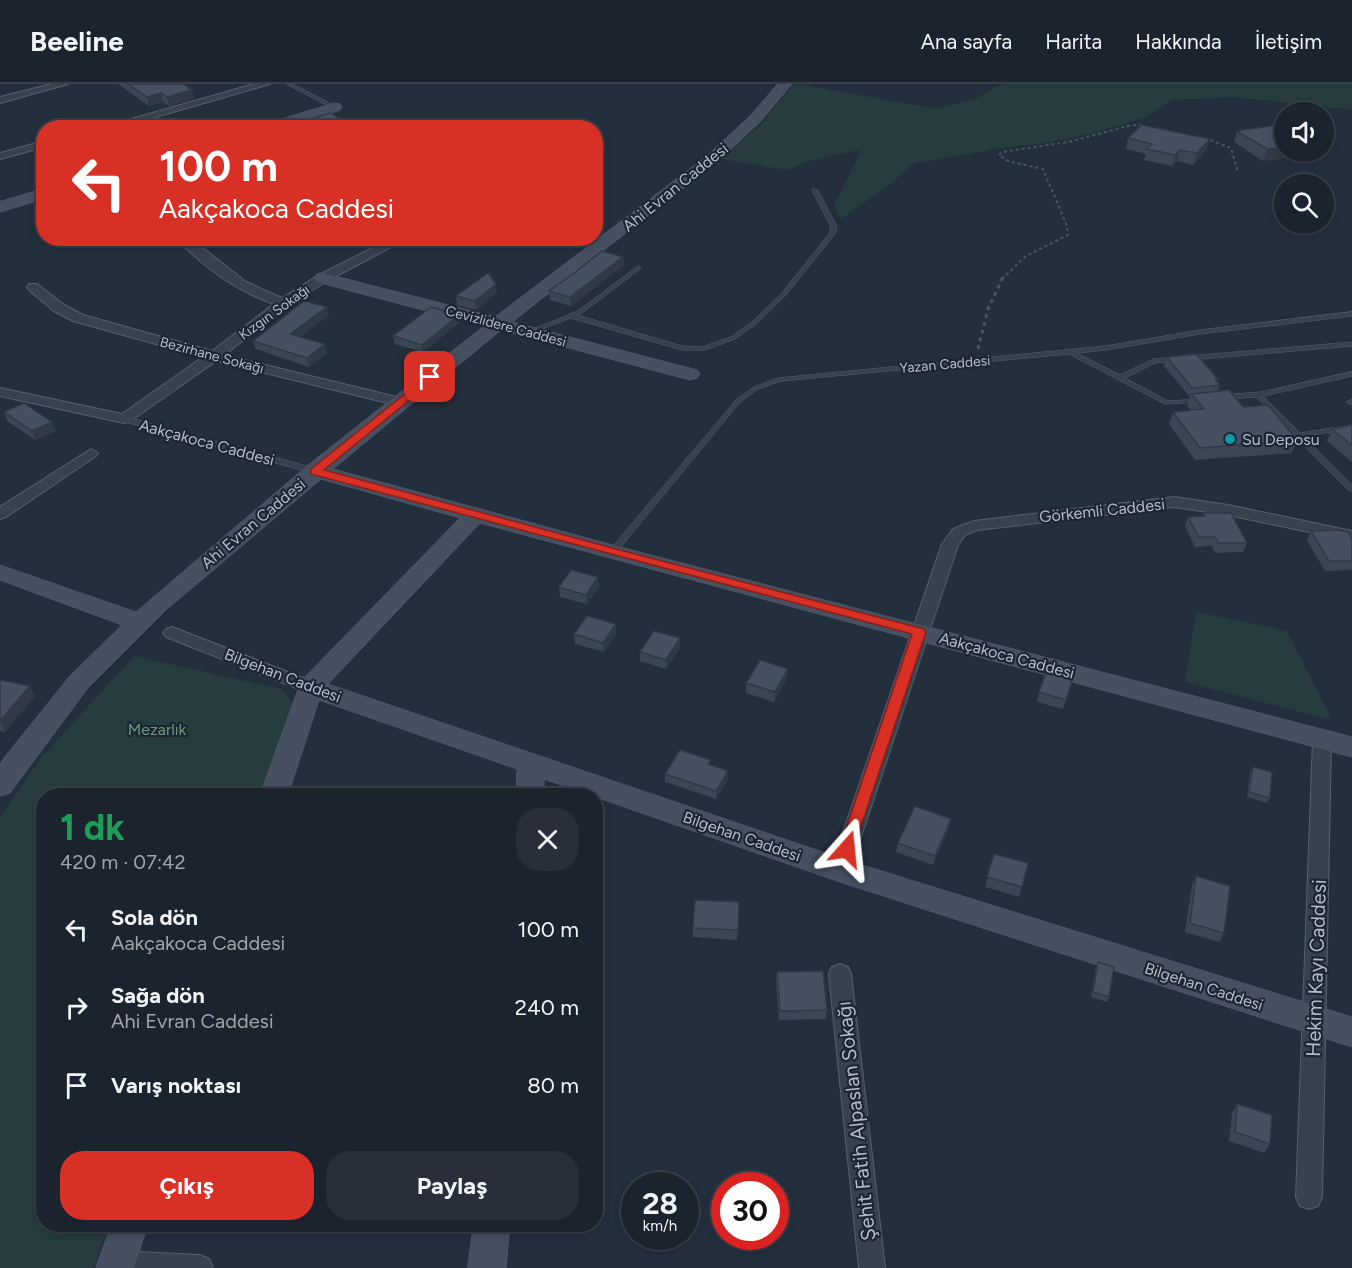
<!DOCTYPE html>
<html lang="tr">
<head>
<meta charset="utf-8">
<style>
	:root { --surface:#1b232e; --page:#282f3a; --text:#f1f3f6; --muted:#a0a4aa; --line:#39404a; --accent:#d93025 }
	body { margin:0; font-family:Figtree,sans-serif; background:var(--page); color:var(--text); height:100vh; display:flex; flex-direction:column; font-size:22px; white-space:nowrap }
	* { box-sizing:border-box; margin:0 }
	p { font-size:20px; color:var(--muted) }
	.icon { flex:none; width:33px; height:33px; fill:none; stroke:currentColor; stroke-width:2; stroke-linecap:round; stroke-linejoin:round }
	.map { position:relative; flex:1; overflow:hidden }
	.drawer { position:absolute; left:36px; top:704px; width:567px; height:444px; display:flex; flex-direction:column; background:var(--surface); border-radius:24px; box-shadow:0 3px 9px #0003,0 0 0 2px var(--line) }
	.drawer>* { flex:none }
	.top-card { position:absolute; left:36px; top:36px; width:567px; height:126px; border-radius:24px; box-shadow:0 3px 9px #0003,0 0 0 2px var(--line); background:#d93025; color:#fff; overflow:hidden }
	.buttons { position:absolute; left:1274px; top:18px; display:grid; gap:12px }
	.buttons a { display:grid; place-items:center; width:60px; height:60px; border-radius:50%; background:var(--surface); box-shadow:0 3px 9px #0003,0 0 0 2px var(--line); font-size:30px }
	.speed { position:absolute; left:621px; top:1088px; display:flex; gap:12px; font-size:30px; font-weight:700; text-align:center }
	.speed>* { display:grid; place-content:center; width:78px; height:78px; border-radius:50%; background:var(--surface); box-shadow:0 3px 9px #0003,0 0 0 2px var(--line); line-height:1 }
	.speed small { font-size:15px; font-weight:400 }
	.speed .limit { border:9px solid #d22; background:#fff; color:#111 }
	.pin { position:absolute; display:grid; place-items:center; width:51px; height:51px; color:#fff; margin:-26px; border-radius:12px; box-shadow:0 3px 9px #0006 }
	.me { position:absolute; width:66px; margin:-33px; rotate:18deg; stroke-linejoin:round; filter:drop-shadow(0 0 4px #0008) }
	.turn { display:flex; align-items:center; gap:21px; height:126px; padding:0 24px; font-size:27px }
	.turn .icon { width:78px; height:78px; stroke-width:2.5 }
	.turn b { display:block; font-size:42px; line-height:51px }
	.round { display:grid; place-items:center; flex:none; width:63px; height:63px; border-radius:24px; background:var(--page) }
	.summary { display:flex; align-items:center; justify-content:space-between; height:102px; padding:0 24px }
	h1 { font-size:36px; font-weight:700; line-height:45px; color:#1e9e55 }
	.button { display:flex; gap:12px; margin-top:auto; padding:12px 24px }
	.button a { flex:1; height:69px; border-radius:24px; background:var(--accent); color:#fff; font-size:24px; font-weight:700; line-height:69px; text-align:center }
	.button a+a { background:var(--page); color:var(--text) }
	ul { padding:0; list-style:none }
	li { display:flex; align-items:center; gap:18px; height:78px; padding:0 24px }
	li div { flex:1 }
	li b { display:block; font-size:22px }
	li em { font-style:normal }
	header { display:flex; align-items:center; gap:36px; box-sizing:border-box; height:84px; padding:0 30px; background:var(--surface); border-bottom:2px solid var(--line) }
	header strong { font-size:28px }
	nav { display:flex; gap:33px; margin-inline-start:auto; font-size:21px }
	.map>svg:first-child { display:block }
	.green { fill:#263c3f }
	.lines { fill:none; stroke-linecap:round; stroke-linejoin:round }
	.lane-casing { stroke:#565f6c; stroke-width:1 }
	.street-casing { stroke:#565f6c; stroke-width:2 }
	.secondary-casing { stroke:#565f6c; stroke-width:1 }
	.path-far1 { stroke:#44595c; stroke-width:2; stroke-dasharray:3 3; stroke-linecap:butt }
	.path { stroke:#44595c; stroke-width:3; stroke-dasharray:4 4; stroke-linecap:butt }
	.lane { fill:#38414e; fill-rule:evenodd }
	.street { fill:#38414e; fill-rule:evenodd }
	.secondary { fill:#465061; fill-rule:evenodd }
	.wall { fill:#3b4654 }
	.shaded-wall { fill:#303945 }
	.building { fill:#455162; stroke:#303945; stroke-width:1.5 }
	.route { fill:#d93025; stroke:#8d1f18; stroke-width:1.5 }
	.culture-dot { fill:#0f9aa8; stroke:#1d2633; stroke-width:2 }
	.labels { text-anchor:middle; stroke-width:4.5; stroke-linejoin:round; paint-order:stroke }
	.far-street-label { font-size:14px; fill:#b4bcc9; stroke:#1d2633 }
	.street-label { font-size:16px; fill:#b4bcc9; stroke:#1d2633 }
	.poi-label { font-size:16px; fill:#b4bcc9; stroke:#1d2633; text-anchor:start }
	.park-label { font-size:16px; fill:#6b9a76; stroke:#1d2633 }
	.near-street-label { font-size:20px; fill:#b4bcc9; stroke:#1d2633 }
</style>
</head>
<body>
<header>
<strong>Beeline</strong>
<nav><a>Ana sayfa</a><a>Harita</a><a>Hakkında</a><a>İletişim</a></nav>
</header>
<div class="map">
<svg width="1352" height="1184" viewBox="0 0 1352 1184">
	<rect width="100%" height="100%" fill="#242f3e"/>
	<g class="green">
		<polygon points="797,0 937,25 975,15 1003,0 1352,0 1352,26 1232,13 1171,16 1144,34 1093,49 1046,59 1000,64 912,80 892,99 842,134 839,133 834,122 862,65 806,78 788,86 722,75 764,37 792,2"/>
		<polygon points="1196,528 1287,547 1332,636 1185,598"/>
		<polygon points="134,572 281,605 293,618 260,711 44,711 44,1140 109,1140 93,1184 0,1184 0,734 41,674"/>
	</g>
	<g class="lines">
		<defs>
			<g id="lane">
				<polygon points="287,0 293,0 337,23 333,24"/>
				<polygon points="813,105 818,106 837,143 835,150 785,212 756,240 735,255 705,266 682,266 571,234 531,249 526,248 578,227 638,182 641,184 640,185 582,229 577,231 682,262 702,263 731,253 752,238 781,210 829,150 831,143 812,106"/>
				<polygon points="1352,228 1352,232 1200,250 1106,266 1077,269 1120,291 1154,275 1352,258 1352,262 1155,279 1125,294 1168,317 1201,315 1201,317 1199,318 1165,320 1069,270 781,297 758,305 740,318 615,470 609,470 608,468 736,316 754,303 778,294 1106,262 1200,246"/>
				<polygon points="1352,288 1352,292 1263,312 1300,349 1352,341 1352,345 1303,352 1352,401 1352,407 1349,407 1256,313 1222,315 1218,313 1222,311 1261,308"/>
				<polygon points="1352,316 1352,321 1346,318 1348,317"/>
				<polygon points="121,333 127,333 318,385 319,387 315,389 312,389 121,337"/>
			</g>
			<g id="street">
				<polygon points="52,0 68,0 0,19 0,13"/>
				<polygon points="254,0 270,0 118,44 100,44"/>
				<polygon points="44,57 44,63 0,75 0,69"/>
				<path d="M 176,154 L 190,154 L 246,198 L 282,214 L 319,191 L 392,154 L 408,154 L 327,197 L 287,222 L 224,271 L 405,315 L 407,318 L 405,321 L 400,322 L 216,277 L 129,338 L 124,339 L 0,312 L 0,304 L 122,330 L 203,273 L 73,237 L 54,227 L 29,206 L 27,203 L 29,200 L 37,200 L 64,221 L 83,231 L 212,267 L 274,220 C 238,208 202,182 176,154 Z"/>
				<polygon points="91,365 98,369 96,372 6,433 0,435 0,423"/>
				<polygon points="1174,413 1228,421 1352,447 1352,457 1228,431 1174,423 977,446 965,451 958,461 850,786 847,792 840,794 833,792 830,786 942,460 953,445 974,437"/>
				<polygon points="172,543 316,599 319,603 316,607 310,609 304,607 166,553 163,549 166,545"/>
				<polygon points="1322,649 1329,651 1331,656 1322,1113 1318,1122 1309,1125 1300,1122 1296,1113 1313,656 1315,651"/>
				<polygon points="840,880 848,883 851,890 885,1184 859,1184 829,890 832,883"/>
				<polygon points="116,1167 200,1171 209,1175 213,1184 104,1184 103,1180 107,1171"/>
			</g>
			<g id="secondary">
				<polygon points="778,0 792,0 760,38 718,77 512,238 697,286 700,290 697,294 690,296 501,246 333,385 620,463 1352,653 1352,673 480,439 328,600 843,775 1352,933 1352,963 840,798 544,695 544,711 516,711 517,685 319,616 288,711 260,711 301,597 460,434 321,395 166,526 87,605 10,709 0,712 0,680 4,674 69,593 122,541 0,496 0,481 136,528 307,382 484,242 317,198 314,194 317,190 323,189 495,233 708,71 750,32"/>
				<polygon points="335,19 340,20 342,23 340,26 284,44 261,44 263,41"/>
				<polygon points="44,105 44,115 0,128 0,118"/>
				<polygon points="112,1140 148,1140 134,1184 96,1184"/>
				<polygon points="474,1140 510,1140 506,1184 468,1184"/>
			</g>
		</defs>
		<use href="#lane" class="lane-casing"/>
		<use href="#street" class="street-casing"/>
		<use href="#secondary" class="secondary-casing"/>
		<g class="path-far1">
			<polyline points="1205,54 1231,64 1238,88"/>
			<polyline points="1002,195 1026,172 1068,151 1067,142 1043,85 1008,77 999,71 1002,68 1068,58 1132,41 1145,42"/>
		</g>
		<polyline class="path" points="978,265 988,225 1003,193"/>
		<use href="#lane" class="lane"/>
		<use href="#street" class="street"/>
		<use href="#secondary" class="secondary"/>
	</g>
	<g class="wall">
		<polygon points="118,0 183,0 194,15 169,22 163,18 149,22"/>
		<polygon points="1237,47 1324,68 1263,77 1234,58"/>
		<polygon points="1128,54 1210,55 1206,66 1194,81 1177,77 1172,82 1144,76 1146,70 1126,65"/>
		<polygon points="623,173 624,181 571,222 550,216 549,207"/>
		<polygon points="497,208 476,226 457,221 456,212"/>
		<polygon points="329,231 299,253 327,269 309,283 256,265 253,257"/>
		<polygon points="460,238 423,268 395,260 393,252"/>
		<polygon points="1167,273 1218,295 1217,297 1220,301 1218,307 1297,356 1292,369 1195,376 1169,340 1173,328 1191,326 1187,322 1190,313 1164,282"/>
		<polygon points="4,328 56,347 35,356 7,337"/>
		<polygon points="1352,341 1352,378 1327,357 1332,345"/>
		<polygon points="1203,429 1247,459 1243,468 1215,469 1212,462 1195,463 1185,442 1188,433 1202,432"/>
		<polygon points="1311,447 1352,455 1352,486 1325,487 1307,456"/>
		<polygon points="598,493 599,503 587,520 560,513 559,503"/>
		<polygon points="574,550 616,550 604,568 575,560"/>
		<polygon points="680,564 666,585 640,577 640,568"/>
		<polygon points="788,585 787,594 774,618 746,609 746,599"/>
		<polygon points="1074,591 1063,625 1037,618 1039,608"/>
		<polygon points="0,596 35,612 5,648 0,647"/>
		<polygon points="711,681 728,687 728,695 716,715 665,698 665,690"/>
		<polygon points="1253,683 1270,714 1267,719 1247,713 1250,688"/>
		<polygon points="951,735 949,744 933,781 896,768 898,759"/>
		<polygon points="994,770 1022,803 1019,813 985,803"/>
		<polygon points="1196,792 1224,849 1219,858 1185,848 1192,801"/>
		<polygon points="739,818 737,856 693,853 693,844"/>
		<polygon points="1098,878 1109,913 1107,918 1091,913 1096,883"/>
		<polygon points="777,888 827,926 826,935 779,936 776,898"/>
		<polygon points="1237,1020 1270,1060 1264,1069 1229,1057 1232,1029"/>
	</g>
	<g class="shaded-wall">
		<polygon points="192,6 194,15 169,22 167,13"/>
		<polygon points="161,9 163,18 149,22 147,13"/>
		<polygon points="1210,55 1206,66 1194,81 1197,69"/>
		<polygon points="1323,57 1328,57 1324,68 1263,77 1267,65 1284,63 1284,68 1323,68"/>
		<polygon points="1180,66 1177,77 1172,82 1175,71"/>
		<polygon points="623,173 624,181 571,222 570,213"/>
		<polygon points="496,200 497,208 476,226 475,217"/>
		<polygon points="327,223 329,231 292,259 290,250"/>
		<polygon points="459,231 460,238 423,268 422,261"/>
		<polygon points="325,260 327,269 309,283 307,274"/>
		<polygon points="52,338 56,347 35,356 32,347"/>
		<polygon points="598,493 599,503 587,520 586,511"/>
		<polygon points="616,540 616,550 604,568 603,559"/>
		<polygon points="680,554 680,564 666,585 666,576"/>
		<polygon points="788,585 787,594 774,618 775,608"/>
		<polygon points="30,602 35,612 5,648 0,637"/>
		<polygon points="728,687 728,695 716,715 716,707"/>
		<polygon points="951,735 949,744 933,781 935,772"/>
	</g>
	<g class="building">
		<polygon points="128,0 183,0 192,6 167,13 161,9 147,13"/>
		<polygon points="330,29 352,41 346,44 300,44 295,40"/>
		<polygon points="1284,40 1284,63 1267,65 1237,47"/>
		<polygon points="1142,41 1210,55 1197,69 1180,66 1175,71 1147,65 1152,60 1128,54"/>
		<polygon points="602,167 623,173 570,213 549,207 573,190"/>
		<polygon points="488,189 496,200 475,217 456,212"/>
		<polygon points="304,217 327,223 290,250 325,260 307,274 253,257"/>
		<polygon points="431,223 459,231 422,261 393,252"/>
		<polygon points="1196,270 1218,295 1215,295 1220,301 1192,304 1167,273"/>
		<polygon points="1229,306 1243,323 1268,321 1297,356 1200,364 1173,328 1204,325 1191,310"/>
		<polygon points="24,319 52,338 32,347 4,328"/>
		<polygon points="1352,341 1352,361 1332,345"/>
		<polygon points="1203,429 1231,429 1247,459 1218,459 1215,453 1199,453 1188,433 1205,432"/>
		<polygon points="1339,446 1348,448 1352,455 1352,477 1329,477 1311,447"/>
		<polygon points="571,486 598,493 586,511 559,503"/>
		<polygon points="587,532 616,540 603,559 574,550"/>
		<polygon points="654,547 680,554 666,576 640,568"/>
		<polygon points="760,576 788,585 775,608 746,599"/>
		<polygon points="1048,583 1074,591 1066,616 1039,608"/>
		<polygon points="0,596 30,602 0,637"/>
		<polygon points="680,666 711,676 708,680 728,687 716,707 665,690"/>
		<polygon points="1253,683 1272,688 1270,714 1249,708"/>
		<polygon points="915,722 951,735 935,772 898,759"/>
		<polygon points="994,770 1028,779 1022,803 987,793"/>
		<polygon points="1196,792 1230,802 1224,849 1190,839"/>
		<polygon points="695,816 739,818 738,846 693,844"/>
		<polygon points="1098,878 1114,883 1109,913 1093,908"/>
		<polygon points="823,887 827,926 780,927 777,888"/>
		<polygon points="1237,1020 1272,1031 1270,1060 1235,1048"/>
	</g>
	<polygon class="route" points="430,290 434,291 434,296 324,386 616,465 924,545 926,548 852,769 841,769 839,765 912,550 311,390 311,385"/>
	<circle class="culture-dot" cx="1230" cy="355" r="6"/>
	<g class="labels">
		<g class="far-street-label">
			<text transform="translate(274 228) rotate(-36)" y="5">Kızgın Sokağı</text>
			<text transform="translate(506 242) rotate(15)" y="5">Cevizlidere Caddesi</text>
			<text transform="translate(212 271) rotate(15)" y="5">Bezirhane Sokağı</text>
			<text transform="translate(945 280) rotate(-5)" y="5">Yazan Caddesi</text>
		</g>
		<g class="street-label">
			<text transform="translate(675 103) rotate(-39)" y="6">Ahi Evran Caddesi</text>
			<text transform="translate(207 358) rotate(15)" y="6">Aakçakoca Caddesi</text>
			<text transform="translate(1102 426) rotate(-6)" y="6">Görkemli Caddesi</text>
			<text transform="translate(253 439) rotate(-40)" y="6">Ahi Evran Caddesi</text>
			<text transform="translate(1007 571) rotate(15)" y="6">Aakçakoca Caddesi</text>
			<text transform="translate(283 591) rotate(21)" y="6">Bilgehan Caddesi</text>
			<text transform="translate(742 752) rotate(19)" y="6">Bilgehan Caddesi</text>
			<text transform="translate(1204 902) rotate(18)" y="6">Bilgehan Caddesi</text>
		</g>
		<g class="poi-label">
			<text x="1242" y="361">Su Deposu</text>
		</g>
		<g class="park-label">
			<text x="157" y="651">Mezarlık</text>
		</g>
		<g class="near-street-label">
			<text transform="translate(1316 884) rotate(-88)" y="7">Hekim Kayı Caddesi</text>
			<text transform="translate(856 1037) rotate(-96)" y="7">Şehit Fatih Alpaslan Sokağı</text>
		</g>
	</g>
</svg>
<div class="buttons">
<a><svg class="icon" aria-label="sound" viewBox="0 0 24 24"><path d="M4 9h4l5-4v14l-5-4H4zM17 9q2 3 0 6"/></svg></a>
<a><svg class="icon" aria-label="search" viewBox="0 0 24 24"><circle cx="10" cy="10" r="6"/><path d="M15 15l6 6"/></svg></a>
</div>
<div class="speed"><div>28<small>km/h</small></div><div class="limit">30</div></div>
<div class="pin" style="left:430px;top:293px;background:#d93025"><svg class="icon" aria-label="arrive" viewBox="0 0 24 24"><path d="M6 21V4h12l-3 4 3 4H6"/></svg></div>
<svg class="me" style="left:847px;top:765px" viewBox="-20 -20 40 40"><path d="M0-17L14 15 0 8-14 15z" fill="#d93025" stroke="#fff" stroke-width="4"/></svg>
<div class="top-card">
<div class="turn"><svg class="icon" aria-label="left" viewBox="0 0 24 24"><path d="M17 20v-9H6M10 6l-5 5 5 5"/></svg><div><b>100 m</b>Aakçakoca Caddesi</div></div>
</div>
<section class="drawer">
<div class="summary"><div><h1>1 dk</h1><p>420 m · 07:42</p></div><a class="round"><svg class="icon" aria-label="close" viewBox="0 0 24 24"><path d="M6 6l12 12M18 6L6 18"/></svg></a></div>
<ul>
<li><svg class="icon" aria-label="left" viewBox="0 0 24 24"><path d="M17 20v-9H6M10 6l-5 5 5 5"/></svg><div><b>Sola dön</b><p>Aakçakoca Caddesi</p></div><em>100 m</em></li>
<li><svg class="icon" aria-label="right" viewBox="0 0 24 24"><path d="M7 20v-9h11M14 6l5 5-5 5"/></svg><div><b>Sağa dön</b><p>Ahi Evran Caddesi</p></div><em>240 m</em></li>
<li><svg class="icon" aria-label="arrive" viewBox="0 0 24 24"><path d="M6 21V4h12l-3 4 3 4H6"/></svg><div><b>Varış noktası</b></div><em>80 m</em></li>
</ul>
<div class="button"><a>Çıkış</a><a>Paylaş</a></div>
</section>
</div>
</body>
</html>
